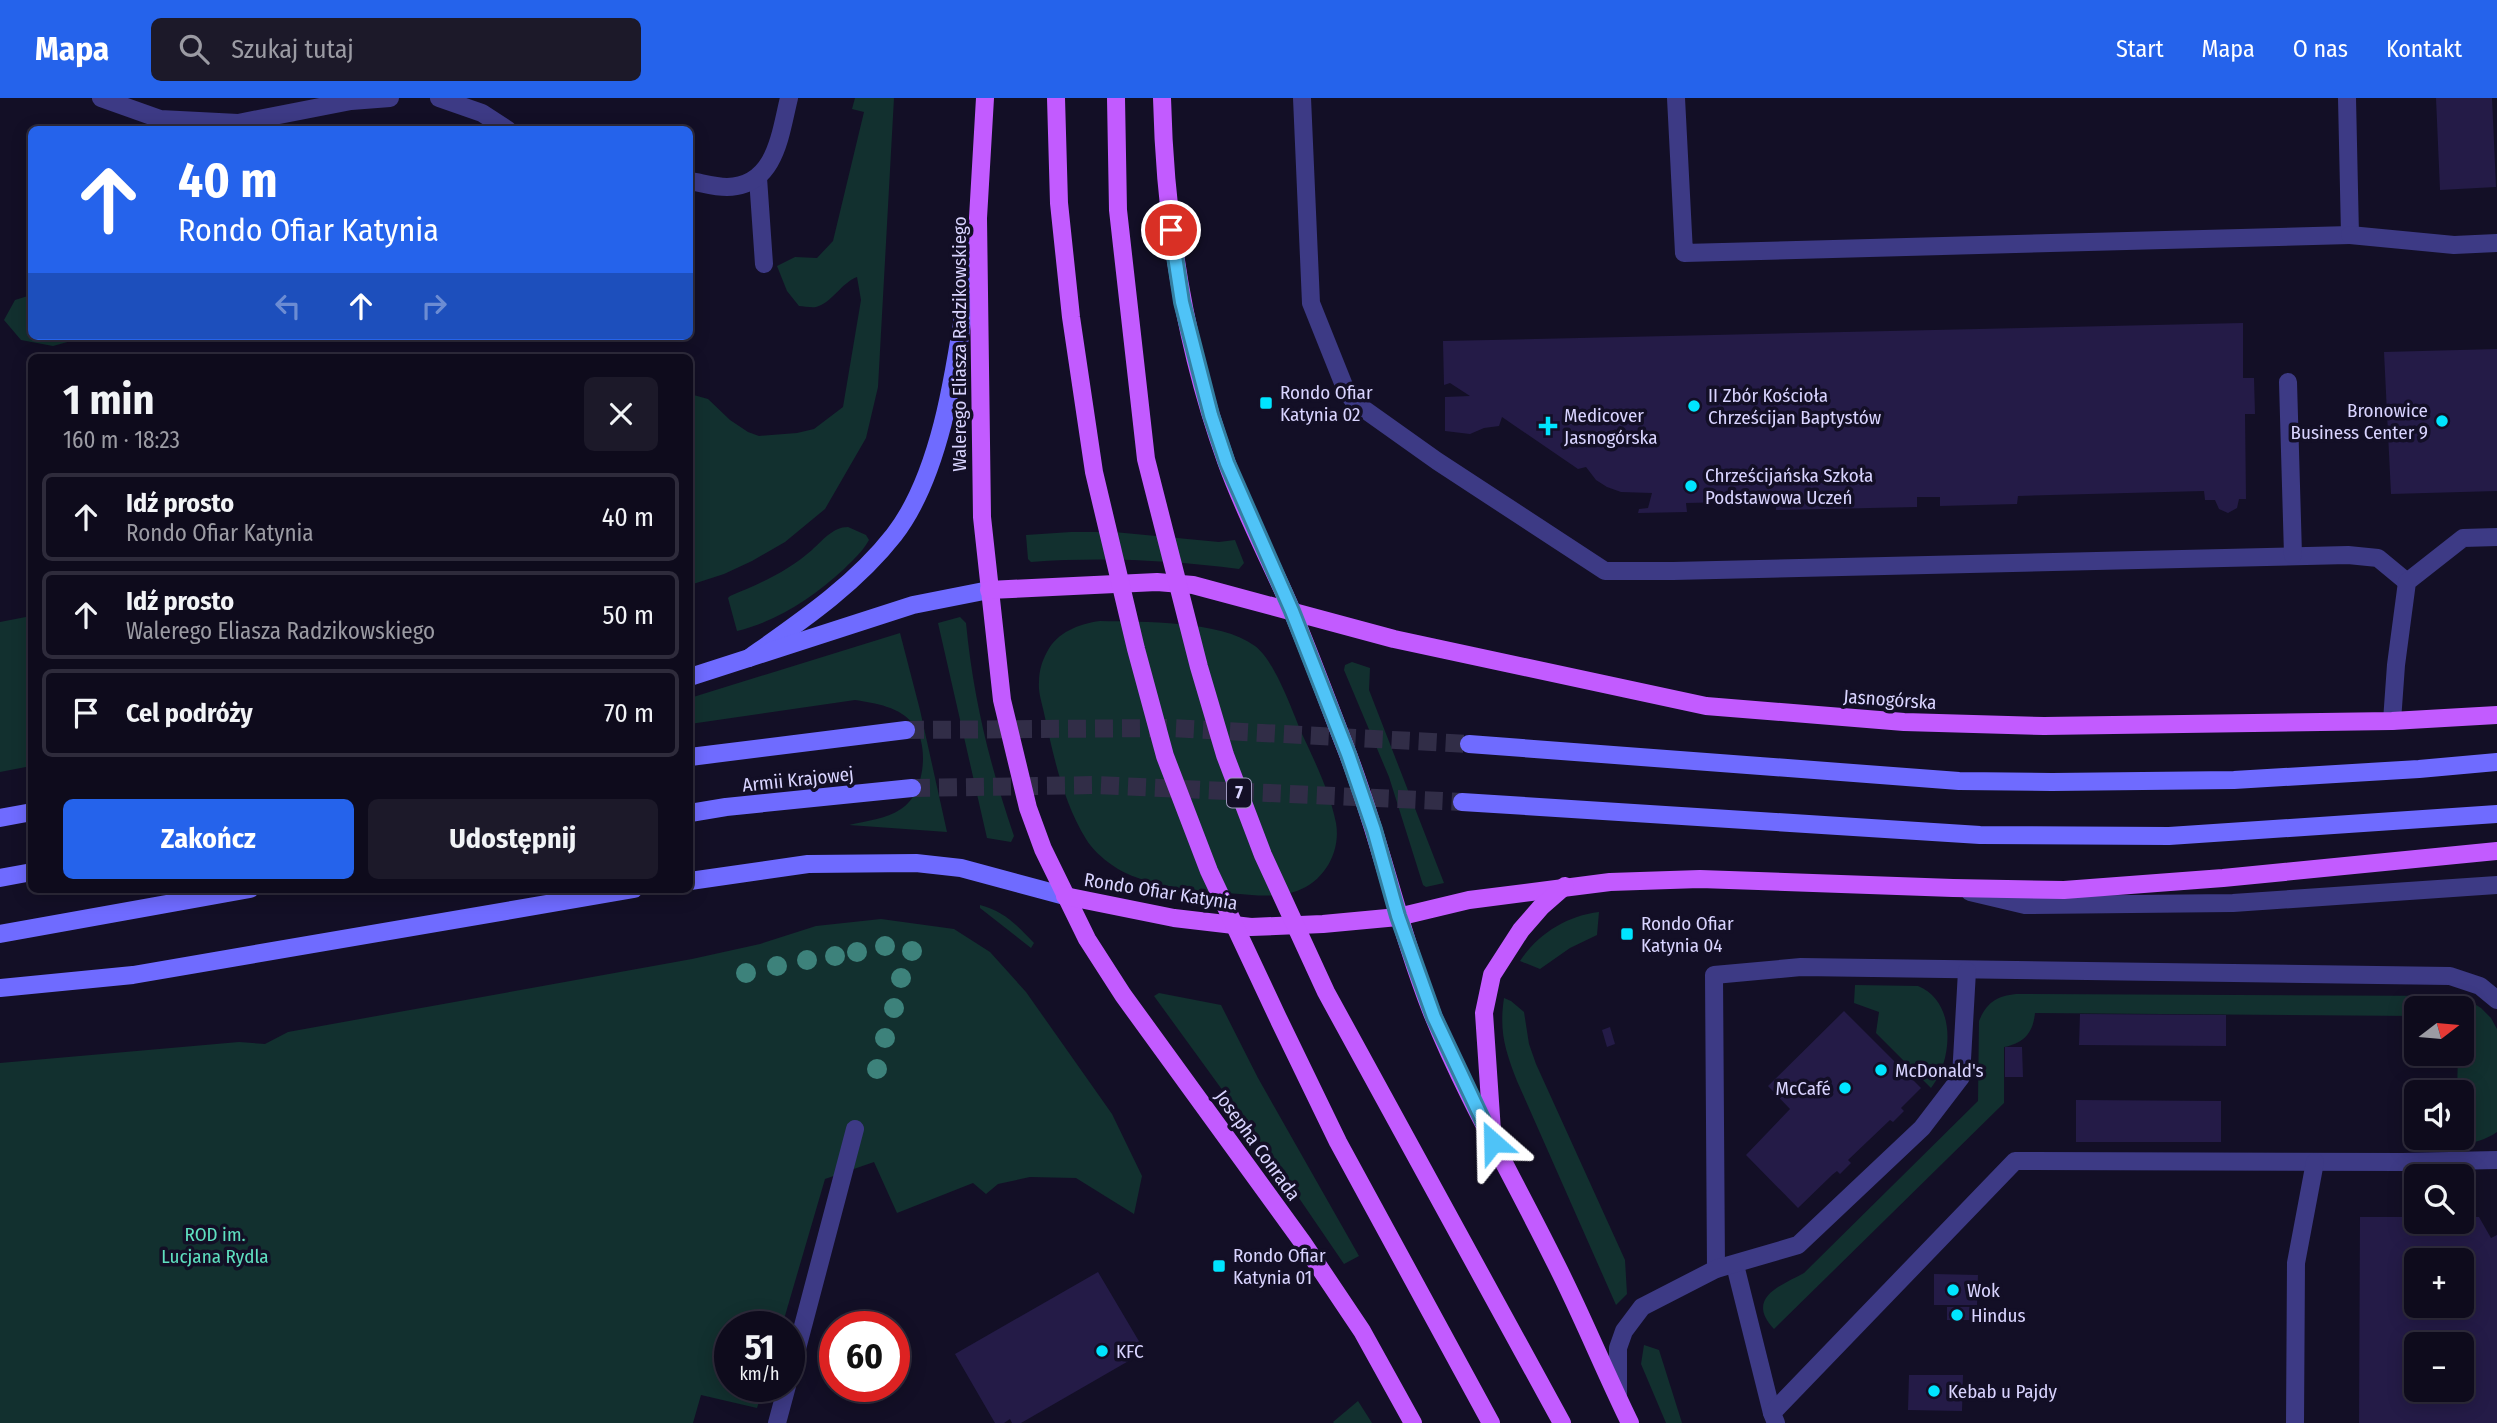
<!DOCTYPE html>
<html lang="pl">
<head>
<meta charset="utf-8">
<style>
	:root { --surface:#0e0b1c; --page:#1c1929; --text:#f1f3f6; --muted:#9b9ba3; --line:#2e2b3b; --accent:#2563eb }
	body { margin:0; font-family:"Fira Sans Condensed",sans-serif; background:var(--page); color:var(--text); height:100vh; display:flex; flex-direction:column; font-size:26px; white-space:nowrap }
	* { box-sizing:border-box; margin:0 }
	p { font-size:23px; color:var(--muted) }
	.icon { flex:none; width:38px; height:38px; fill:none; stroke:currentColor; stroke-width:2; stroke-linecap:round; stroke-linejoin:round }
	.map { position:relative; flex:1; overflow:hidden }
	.panel { position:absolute; left:28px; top:256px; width:665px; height:539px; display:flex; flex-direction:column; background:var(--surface); border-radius:10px; box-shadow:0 4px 18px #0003,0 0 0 2px var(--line) }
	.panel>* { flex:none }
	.top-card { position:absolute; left:28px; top:28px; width:665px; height:214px; border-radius:10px; box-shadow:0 4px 18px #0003,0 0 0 2px var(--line); background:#2563eb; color:#fff; overflow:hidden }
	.needle { width:46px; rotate:74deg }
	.controls { position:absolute; left:2404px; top:898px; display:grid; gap:14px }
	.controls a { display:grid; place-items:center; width:70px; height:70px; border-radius:10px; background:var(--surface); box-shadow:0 4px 18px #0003,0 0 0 2px var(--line); font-size:35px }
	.speed { position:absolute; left:714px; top:1213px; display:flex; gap:14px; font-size:35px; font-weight:700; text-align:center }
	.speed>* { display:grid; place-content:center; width:91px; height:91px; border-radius:50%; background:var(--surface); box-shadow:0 4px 18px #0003,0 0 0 2px var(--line); line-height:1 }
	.speed small { font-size:18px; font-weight:400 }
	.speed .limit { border:10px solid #d22; background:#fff; color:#111 }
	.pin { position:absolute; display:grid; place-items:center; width:60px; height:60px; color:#fff; margin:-30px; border:4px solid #fff; border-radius:50%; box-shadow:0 2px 7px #0007 }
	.me { position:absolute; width:77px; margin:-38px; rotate:335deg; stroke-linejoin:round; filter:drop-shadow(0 0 5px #0008) }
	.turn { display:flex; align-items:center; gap:24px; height:147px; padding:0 35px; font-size:32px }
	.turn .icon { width:91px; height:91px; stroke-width:2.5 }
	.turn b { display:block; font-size:49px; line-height:60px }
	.lanes { display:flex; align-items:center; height:66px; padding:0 35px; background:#0003; justify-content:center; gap:35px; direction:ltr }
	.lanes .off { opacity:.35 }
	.round { display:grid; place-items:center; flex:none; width:74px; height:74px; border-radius:10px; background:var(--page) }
	.overview { display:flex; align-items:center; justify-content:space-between; height:119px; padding:0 35px }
	h1 { font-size:42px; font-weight:700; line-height:52px }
	.cta { display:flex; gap:14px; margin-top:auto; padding:14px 35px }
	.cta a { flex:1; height:80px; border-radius:10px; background:var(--accent); color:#fff; font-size:28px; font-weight:700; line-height:80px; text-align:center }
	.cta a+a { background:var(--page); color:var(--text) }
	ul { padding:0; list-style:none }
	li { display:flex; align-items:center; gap:21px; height:88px; margin:0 14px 10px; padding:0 21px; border:4px solid var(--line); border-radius:10px }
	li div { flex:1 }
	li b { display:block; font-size:26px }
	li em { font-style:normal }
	header { display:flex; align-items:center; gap:42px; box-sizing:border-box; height:98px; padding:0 35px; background:var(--accent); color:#fff }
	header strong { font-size:33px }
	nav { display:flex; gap:38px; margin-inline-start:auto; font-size:24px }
	.search { width:490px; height:63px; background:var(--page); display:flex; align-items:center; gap:18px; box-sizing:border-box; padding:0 24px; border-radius:10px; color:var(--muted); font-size:26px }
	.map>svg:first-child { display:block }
	.green { fill:#12302f }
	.building { fill:#241b47; fill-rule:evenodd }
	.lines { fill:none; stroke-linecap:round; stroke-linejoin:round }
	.secondary-tunnel { stroke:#312d47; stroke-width:18; stroke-dasharray:18 9; stroke-linecap:butt }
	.lane { stroke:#3d3a85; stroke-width:18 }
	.street { stroke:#3d3a85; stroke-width:18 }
	.secondary { stroke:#6f6bff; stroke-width:18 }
	.primary { stroke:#c25bff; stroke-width:18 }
	.primary-bridge { stroke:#c25bff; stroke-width:18 }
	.tree { fill:#3d827b }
	.route-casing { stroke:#337fa1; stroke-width:18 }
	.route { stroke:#4fc3f7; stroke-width:12 }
	.poi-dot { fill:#00e5ff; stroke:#130f26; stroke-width:2.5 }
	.labels { text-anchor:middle; stroke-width:7; stroke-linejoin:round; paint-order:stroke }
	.shield { fill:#130f26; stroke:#9e99be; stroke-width:2 }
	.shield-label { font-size:18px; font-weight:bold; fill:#d9d4ff }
	.street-label { font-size:19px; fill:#d9d4ff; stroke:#130f26 }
	.poi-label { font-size:19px; fill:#d9d4ff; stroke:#130f26; text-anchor:start }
	.park-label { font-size:19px; fill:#5fe0c0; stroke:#130f26 }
</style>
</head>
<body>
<header>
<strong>Mapa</strong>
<div class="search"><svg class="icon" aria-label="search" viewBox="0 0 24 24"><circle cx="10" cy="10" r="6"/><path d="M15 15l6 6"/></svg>Szukaj tutaj</div>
<nav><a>Start</a><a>Mapa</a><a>O nas</a><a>Kontakt</a></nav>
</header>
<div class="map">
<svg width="2497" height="1325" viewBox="0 0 2497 1325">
	<rect width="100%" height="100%" fill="#130f26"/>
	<g class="green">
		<path d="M 855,0 L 894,0 L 878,289 L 866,340 L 825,411 L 785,444 L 752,463 L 724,476 L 690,487 L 690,296 L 708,301 L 730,322 L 748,334 L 759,338 L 797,335 L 814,331 L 843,309 L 861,202 L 857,179 C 841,185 832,205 816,209 C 811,210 804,208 799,208 L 787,193 L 777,168 L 795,159 L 817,160 L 833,143 L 864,14 L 852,11 Z"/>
		<polygon points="31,197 32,238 89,238 53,248 21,242 4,222 15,202"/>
		<path d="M 848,429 L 866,437 L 869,442 C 863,453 853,462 844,471 C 812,500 780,522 737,533 L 728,500 L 730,498 C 760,486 788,473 812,452 C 823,442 833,429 848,429 Z"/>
		<path d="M 1071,434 L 1114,434 L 1219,444 L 1235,442 L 1244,465 L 1239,471 C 1169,462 1101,459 1031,464 L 1028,461 L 1026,437 Z"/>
		<polygon points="31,518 31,668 0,674 0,524"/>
		<path d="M 960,519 L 966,525 C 973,599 990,668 1014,738 L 1011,744 L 987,740 L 938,525 Z"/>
		<path d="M 1100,523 C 1143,524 1220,522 1255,548 C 1275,563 1292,612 1302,636 C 1315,664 1330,694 1336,725 C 1341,753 1325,783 1297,793 C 1281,799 1257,798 1240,796 C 1203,794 1142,789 1112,767 C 1102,760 1092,751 1086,741 C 1063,704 1053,656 1044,615 C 1042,605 1038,594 1039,584 C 1039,573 1042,563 1047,554 C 1057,534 1079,526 1100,523 Z"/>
		<path d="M 900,535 L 920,612 L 947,734 L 849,727 C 866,723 886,721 901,711 C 924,697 930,649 914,627 C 901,609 875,605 855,602 L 690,626 L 690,600 Z"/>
		<polygon points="1352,564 1370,570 1369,592 1444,785 1426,789 1423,787 1389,679 1344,572 1345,567"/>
		<path d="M 980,807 C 1004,813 1018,828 1034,845 L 1031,850 L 980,810 Z"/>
		<path d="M 1599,814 L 1597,837 L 1570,850 L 1540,871 L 1520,863 C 1538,836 1566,818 1599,814 Z"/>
		<polygon points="881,821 954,831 990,854 1026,894 1112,1016 1142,1078 1134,1116 1076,1080 1030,1079 998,1086 986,1096 973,1085 897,1115 874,1064 825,1081 782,1228 730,1228 730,1288 764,1288 757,1310 701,1297 693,1325 0,1325 0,965 239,944 265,946 288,934 692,861 760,846 816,828"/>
		<path d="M 1855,887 L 1918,888 C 1957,904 1953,962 1931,990 L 1876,935 L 1879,914 L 1854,905 Z"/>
		<polygon points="1159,895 1221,907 1258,980 1359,1158 1344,1166 1271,1059 1154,898"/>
		<path d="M 2016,896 L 2453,898 L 2465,900 L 2481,910 L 2491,920 L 2497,931 L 2497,1034 C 2480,1046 2450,1052 2432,1040 L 2462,1040 L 2462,994 L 2457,994 L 2458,956 L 2462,956 L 2462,910 L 2417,910 L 2417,918 L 2035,915 C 2033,935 2024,945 2004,949 L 2004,1005 L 1774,1231 C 1745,1200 1780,1188 1804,1175 L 1978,1003 L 1979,923 C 1987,904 1997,898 2016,896 Z"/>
		<path d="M 1504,900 L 1511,903 L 1524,914 L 1529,946 L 1536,966 L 1625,1162 L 1627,1196 L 1616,1207 L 1517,983 C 1505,952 1499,933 1504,900 Z"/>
		<polygon points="1644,1247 1659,1252 1682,1325 1666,1325 1641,1266"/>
		<polygon points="1358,1303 1372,1325 1334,1325 1333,1324"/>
	</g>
	<g class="building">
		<polygon points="2436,0 2492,0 2496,89 2440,92"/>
		<polygon points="2243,225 2243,280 2254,280 2255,316 2245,316 2246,401 2239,401 2237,410 2228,415 2219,411 2215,402 2205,402 2204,393 2018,398 2017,406 1940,408 1940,399 1917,399 1917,409 1776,412 1776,403 1686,405 1687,414 1638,415 1639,411 1648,410 1652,395 1621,394 1607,389 1596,382 1586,369 1578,371 1502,319 1499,328 1484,330 1470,336 1445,333 1445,299 1470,298 1450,285 1444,287 1443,243"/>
		<polygon points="2497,251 2497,393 2391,396 2384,254"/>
		<polygon points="1844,913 1921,990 1901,1010 1904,1013 1893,1024 1890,1022 1848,1062 1851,1065 1840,1076 1837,1073 1832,1077 1798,1110 1746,1057 1790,1011 1768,988"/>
		<polygon points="2080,916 2226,917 2226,948 2079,947"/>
		<polygon points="1610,929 1615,946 1607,949 1602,932"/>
		<polygon points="2005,949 2022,949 2023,979 2005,979"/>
		<polygon points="2076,1002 2221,1003 2221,1044 2076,1044"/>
		<path d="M 2360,1119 L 2417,1119 L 2417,1124 L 2462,1124 L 2462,1119 L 2479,1119 L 2491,1140 L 2497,1137 L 2497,1325 L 2359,1325 ZM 2417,1162 L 2462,1162 L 2462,1208 L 2417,1208 ZM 2417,1246 L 2462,1246 L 2462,1292 L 2417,1292 Z"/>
		<polygon points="1098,1174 1140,1245 1126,1253 1132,1261 1021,1325 1012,1325 1010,1321 1004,1325 995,1325 955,1256"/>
		<polygon points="1934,1176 1978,1177 1977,1207 1934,1207"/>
		<rect x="1947" y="1209" width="24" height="13"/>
		<polygon points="1909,1277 1963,1277 1962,1313 1908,1312"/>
	</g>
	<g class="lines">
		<g class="secondary-tunnel">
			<polyline points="906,632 1170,630 1469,646"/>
			<polyline points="912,690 1098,687 1462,704"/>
		</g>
		<g class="lane">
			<polyline points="101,0 160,21 238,25 351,3 390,0"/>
			<polyline points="439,0 482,15 508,32"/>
			<polyline points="1302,0 1311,205 1345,290 1354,304 1437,363 1605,473 1673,473 2348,457 2378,460 2407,484"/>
			<polyline points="1676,0 1684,155 2350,137 2347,0"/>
			<polyline points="758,80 764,166"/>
			<path d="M 690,83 C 702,85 715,89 727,89 C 776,88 780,36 789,0"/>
			<polyline points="2350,137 2454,147 2497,145"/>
			<polyline points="2288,284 2293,457"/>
			<polyline points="2392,623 2396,567 2407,484 2463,440 2497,439"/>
			<polyline points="1970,794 2025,807 2233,805 2497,787"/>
			<polyline points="1735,1167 1772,1315"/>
			<polyline points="1716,1171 1714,877 1801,869 2450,878 2480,888 2497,902"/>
			<polyline points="1618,1298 1618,1250 1624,1233 1642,1209 1716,1171 1798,1147 1922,1030 1961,979 1967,873"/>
			<polyline points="1776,1325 1772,1315 2015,1063 2403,1064 2497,1062"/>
			<polyline points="2295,1325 2296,1165 2315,1064"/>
		</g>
		<g class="street">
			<polyline points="789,1281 855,1031"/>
			<polyline points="777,1325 787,1288"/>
		</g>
		<g class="secondary">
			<path d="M 749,560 C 800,524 855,487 894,437 C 949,366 959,235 974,148"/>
			<polyline points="690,579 913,507 989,492"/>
			<polyline points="1469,646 1959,683 2052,684 2234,682 2419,671 2497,664"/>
			<polyline points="690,659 906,632"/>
			<polyline points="1462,704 1980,737 2169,738 2497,716"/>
			<polyline points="690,715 726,709 912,690"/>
			<polyline points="0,720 32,714"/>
			<polyline points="0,780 32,774"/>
			<polyline points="690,783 808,766 916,765 961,770 1065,798"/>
			<polyline points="0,836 250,791"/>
			<polyline points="0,890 133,877 634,791"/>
		</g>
		<g class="primary">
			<polyline points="985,0 978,120 982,419 1002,602 1028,710 1043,751 1087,841 1123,897 1303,1145 1362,1233 1413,1325"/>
			<path d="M 1162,0 C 1165,123 1184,246 1226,363 C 1244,414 1270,462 1292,513 C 1311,558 1328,605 1346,651 C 1380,738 1398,829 1432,915 C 1467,1001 1514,1081 1555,1164 C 1582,1217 1604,1272 1630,1325"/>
			<polyline points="989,492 1157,484 1193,487 1394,541 1706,608 1904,624 2044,628 2392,623 2497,617"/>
			<polyline points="1065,798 1174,820 1251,829 1323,826 1398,819 1469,802 1610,784 1700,781 1953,790 2064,792 2223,780 2497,753"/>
			<polyline points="1492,1033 1484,915 1492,877 1521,832 1541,809 1565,788"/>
		</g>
		<g class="primary-bridge">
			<polyline points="1056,0 1059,105 1071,219 1094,374 1136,551 1165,658 1209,773 1278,920 1338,1044 1491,1325"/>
			<polyline points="1116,0 1118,112 1146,361 1199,569 1225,657 1263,757 1326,894 1562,1325"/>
		</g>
	</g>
	<g class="tree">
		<circle cx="885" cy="848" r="10"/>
		<circle cx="912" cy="853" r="10"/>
		<circle cx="857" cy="854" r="10"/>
		<circle cx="835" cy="858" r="10"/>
		<circle cx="807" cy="862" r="10"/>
		<circle cx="777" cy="868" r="10"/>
		<circle cx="746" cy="875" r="10"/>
		<circle cx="901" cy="880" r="10"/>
		<circle cx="894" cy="910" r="10"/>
		<circle cx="885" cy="940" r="10"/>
		<circle cx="877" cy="971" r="10"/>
	</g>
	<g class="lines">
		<defs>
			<polyline id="route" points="1171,132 1182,204 1211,317 1227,365 1292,513 1348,656 1374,732 1398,818 1434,919 1493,1044"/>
		</defs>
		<use href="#route" class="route-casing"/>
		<use href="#route" class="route"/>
	</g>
	<g class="poi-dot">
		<rect x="1259" y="298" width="14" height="14" rx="3.5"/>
		<circle cx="1694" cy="308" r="7"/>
		<circle cx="2442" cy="323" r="7"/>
		<path d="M1544.5 317.5h7v7h7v7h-7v7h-7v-7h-7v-7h7z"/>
		<circle cx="1691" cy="388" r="7"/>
		<rect x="1620" y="829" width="14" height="14" rx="3.5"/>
		<circle cx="1881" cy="972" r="7"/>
		<circle cx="1845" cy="990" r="7"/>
		<rect x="1212" y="1161" width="14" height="14" rx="3.5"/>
		<circle cx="1953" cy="1192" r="7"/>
		<circle cx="1957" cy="1217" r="7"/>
		<circle cx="1102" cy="1253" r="7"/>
		<circle cx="1934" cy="1293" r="7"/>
	</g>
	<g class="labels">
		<rect class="shield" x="1227" y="680.5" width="24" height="29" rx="5"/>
		<g class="shield-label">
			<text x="1239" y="701">7</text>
		</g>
		<g class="street-label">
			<text transform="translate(959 246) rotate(-90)" y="7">Walerego Eliasza Radzikowskiego</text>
			<text transform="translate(1890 601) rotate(4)" y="7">Jasnogórska</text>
			<text transform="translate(798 681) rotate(-6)" y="7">Armii Krajowej</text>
			<text transform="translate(1161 793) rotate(9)" y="7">Rondo Ofiar Katynia</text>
			<text transform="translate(1258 1047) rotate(54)" y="7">Josepha Conrada</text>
		</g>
		<g class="poi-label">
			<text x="1280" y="301">Rondo Ofiar<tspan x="1280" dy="22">Katynia 02</tspan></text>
			<text x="1708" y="304">II Zbór Kościoła<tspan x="1708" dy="22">Chrześcijan Baptystów</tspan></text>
			<text x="2428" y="319" text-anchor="end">Bronowice<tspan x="2428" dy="22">Business Center 9</tspan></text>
			<text x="1564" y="324">Medicover<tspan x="1564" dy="22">Jasnogórska</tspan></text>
			<text x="1705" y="384">Chrześcijańska Szkoła<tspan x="1705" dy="22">Podstawowa Uczeń</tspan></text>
			<text x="1641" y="832">Rondo Ofiar<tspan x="1641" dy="22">Katynia 04</tspan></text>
			<text x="1895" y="979">McDonald's</text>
			<text x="1831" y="997" text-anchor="end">McCafé</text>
			<text x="1233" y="1164">Rondo Ofiar<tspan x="1233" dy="22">Katynia 01</tspan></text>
			<text x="1967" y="1199">Wok</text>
			<text x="1971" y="1224">Hindus</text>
			<text x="1116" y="1260">KFC</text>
			<text x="1948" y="1300">Kebab u Pajdy</text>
		</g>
		<g class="park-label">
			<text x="215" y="1143">ROD im.<tspan x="215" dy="22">Lucjana Rydla</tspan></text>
		</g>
	</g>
</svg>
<div class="controls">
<a><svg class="needle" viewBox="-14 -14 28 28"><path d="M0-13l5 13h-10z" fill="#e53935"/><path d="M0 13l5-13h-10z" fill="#9b9ba3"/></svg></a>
<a><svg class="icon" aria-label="sound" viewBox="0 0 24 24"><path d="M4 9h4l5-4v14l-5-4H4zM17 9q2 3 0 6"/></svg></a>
<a><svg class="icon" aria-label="search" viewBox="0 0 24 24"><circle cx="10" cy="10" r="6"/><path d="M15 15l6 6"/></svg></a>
<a>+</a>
<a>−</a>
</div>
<div class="speed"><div>51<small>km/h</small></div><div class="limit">60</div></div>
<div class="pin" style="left:1171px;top:132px;background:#d93025"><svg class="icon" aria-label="arrive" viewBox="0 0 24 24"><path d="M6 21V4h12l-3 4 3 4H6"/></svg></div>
<svg class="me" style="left:1493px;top:1044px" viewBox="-20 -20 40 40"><path d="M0-17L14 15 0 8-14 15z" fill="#4fc3f7" stroke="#fff" stroke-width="4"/></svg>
<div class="top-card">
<div class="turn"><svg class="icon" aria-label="ahead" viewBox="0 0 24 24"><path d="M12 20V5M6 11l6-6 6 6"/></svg><div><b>40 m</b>Rondo Ofiar Katynia</div></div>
<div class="lanes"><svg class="icon off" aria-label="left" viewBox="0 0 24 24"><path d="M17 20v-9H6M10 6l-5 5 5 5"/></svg><svg class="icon" aria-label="ahead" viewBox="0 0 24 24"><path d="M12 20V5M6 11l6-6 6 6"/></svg><svg class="icon off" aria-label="right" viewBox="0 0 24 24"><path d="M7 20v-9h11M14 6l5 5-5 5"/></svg></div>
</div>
<section class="panel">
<div class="overview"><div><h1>1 min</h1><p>160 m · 18:23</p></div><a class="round"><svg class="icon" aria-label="close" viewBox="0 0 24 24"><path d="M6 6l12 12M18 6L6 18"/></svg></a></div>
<ul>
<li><svg class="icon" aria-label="ahead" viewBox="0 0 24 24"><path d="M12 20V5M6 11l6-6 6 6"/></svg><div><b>Idź prosto</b><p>Rondo Ofiar Katynia</p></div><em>40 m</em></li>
<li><svg class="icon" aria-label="ahead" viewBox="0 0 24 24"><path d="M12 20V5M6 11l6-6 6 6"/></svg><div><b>Idź prosto</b><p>Walerego Eliasza Radzikowskiego</p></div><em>50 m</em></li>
<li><svg class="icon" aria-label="arrive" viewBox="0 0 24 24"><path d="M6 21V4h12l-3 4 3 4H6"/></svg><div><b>Cel podróży</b></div><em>70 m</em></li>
</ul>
<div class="cta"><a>Zakończ</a><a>Udostępnij</a></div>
</section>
</div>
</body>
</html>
